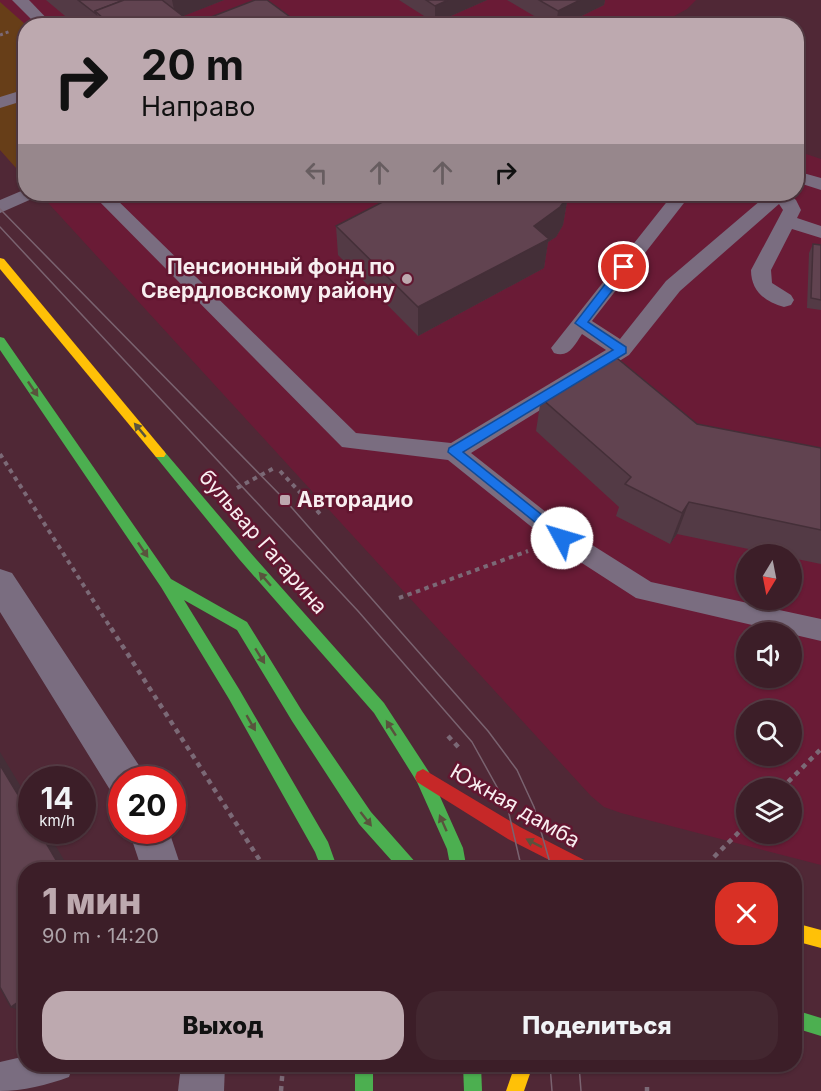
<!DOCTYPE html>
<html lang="ru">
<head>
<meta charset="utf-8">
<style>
	:root { --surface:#3c1e28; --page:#432730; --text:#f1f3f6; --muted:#aca2a8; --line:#553c45; --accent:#bda9af }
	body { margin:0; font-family:Inter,sans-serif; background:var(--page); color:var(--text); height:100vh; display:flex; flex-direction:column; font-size:22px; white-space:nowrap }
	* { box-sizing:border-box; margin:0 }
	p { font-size:20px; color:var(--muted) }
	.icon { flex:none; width:33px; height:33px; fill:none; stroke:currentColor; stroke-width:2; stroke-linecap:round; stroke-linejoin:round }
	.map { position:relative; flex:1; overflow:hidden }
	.sheet { position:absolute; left:18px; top:862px; width:784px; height:210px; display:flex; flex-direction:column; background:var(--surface); border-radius:24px; box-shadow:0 2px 4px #0004,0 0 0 2px var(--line) }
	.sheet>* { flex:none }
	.top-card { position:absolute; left:18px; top:18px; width:786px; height:183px; border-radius:24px; box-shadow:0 2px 4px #0004,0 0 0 2px var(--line); background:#bda9af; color:#111; overflow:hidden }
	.needle { width:39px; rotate:190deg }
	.buttons { position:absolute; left:736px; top:544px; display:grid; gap:12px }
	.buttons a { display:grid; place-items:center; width:66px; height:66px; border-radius:50%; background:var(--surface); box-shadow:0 2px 4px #0004,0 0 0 2px var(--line); font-size:30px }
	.speed { position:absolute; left:18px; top:766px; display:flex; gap:12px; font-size:30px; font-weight:700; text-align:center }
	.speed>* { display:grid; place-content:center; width:78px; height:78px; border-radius:50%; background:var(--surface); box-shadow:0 2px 4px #0004,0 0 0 2px var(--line); line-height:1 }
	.speed small { font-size:15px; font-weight:400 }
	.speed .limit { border:9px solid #d22; background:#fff; color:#111 }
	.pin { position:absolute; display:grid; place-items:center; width:51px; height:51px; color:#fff; margin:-26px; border:3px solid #fff; border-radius:50%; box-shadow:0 2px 6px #0007 }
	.me { position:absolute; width:66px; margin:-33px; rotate:309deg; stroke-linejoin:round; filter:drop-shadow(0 0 4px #0008) }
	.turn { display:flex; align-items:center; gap:21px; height:126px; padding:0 24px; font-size:27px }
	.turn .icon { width:78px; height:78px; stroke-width:2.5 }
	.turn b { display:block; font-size:42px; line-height:51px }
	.lanes { display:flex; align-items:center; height:57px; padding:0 24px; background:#0003; justify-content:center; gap:30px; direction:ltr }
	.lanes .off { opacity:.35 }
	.round { display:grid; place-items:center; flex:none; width:63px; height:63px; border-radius:24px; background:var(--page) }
	.headline { display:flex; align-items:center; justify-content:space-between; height:102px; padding:0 24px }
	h1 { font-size:36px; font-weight:800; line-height:45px; color:var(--accent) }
	.button { display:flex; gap:12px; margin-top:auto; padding:12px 24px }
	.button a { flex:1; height:69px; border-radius:24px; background:var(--accent); color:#111; font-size:24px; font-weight:800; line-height:69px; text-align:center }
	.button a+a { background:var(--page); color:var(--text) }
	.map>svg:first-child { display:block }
	.built { fill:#6a1b36; fill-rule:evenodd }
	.green { fill:#673e18 }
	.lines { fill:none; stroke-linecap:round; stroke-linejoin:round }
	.path-far2 { stroke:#7b6976; stroke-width:3; stroke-dasharray:3 3; stroke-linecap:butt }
	.path-far1 { stroke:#7b6976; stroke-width:4; stroke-dasharray:4.5 4.5; stroke-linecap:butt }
	.path { stroke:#7b6976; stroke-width:4.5; stroke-dasharray:5 5; stroke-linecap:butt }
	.lane { fill:#7a6d80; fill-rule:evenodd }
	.street { fill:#7a6d80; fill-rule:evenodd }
	.fast { fill:#4caf50; fill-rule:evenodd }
	.slow { fill:#ffc107; fill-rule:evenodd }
	.jam { fill:#c62828; fill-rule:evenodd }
	.tram { stroke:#7a6370; stroke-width:1.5 }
	.wall { fill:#533a45 }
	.shaded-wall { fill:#442f38 }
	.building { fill:#614350; stroke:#442f38; stroke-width:1.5 }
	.oneway { fill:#59533d }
	.route { fill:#1a73e8; stroke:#114b97; stroke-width:1.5 }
	.poi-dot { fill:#bda9af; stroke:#621630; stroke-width:2 }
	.labels { text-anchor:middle; stroke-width:5; stroke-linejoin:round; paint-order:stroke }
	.poi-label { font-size:21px; font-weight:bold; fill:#f8eef0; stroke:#621630; text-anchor:end }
	.street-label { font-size:21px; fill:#f8eef0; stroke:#621630 }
</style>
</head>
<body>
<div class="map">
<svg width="821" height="1091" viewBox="0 0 821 1091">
	<rect width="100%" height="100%" fill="#502836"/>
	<g class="built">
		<polygon points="0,0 696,0 687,9 656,26 26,26 25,178 0,150"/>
		<path d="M 797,151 L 821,159 L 821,865 L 621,813 L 604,807 L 591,796 L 40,194 L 796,194 ZM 747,555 L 792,555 L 792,600 L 747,600 ZM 747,633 L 792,633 L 792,678 L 747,678 ZM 747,711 L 792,711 L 792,756 L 747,756 ZM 747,789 L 792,789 L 792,834 L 747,834 Z"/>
	</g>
	<polygon class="green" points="0,2 26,25 25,178 0,150"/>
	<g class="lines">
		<polyline class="path-far2" points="0,35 11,31"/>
		<g class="path-far1">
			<polyline points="0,454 112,630"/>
			<polyline points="280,471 322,516"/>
			<polyline points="237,488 276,467"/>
			<polyline points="399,598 528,551"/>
		</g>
		<g class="path">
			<polyline points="111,628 266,870"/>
			<polyline points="448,736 461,750"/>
			<polyline points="781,789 821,749"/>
			<polyline points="714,857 747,824"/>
			<polyline points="647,1087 647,1091"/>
			<polyline points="281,1091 283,1065"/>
		</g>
		<g class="lane">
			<polygon points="12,0 29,0 54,26 38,26"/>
			<polygon points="26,89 26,100 0,108 0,97"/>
			<polygon points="796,171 821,178 821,190 796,182"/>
			<polygon points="26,189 26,194 37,194 34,198 0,213 0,200"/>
			<path d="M 92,194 L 111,194 L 356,433 L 451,443 L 606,350 L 582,334 C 574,346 569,358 554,353 L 551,348 L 673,194 L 691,194 L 592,321 L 620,339 L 666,281 L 768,194 L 789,194 L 796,200 L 801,210 L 797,218 L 821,226 L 821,238 L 792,229 L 771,270 L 772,283 L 791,295 L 794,300 L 791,305 L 784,307 C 765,302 751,291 751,270 L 783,210 L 779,204 L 680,291 L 629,355 L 471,453 L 570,531 L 651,582 L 821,619 L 821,641 L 636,598 L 554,545 L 448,460 L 342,447 Z"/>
			<path d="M 26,1056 L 26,1065 L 73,1065 L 69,1077 C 47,1085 23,1091 0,1091 L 0,1062 Z"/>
		</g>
		<g class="street">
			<polygon points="0,569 12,573 140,767 145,780 122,780 122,797 112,793 0,612"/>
			<polygon points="129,831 169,831 182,870 142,870"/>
			<polygon points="181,1065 225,1065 224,1091 178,1091"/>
		</g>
		<g class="fast">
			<polygon points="0,337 4,338 171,579 247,622 302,711 371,812 417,864 419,870 400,870 359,824 292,721 237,630 184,600 239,689 328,842 338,870 322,870 315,852 229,699 161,587 0,350"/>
			<polygon points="160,449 164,451 249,551 384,703 429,772 463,848 467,870 451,870 447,849 417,782 374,713 239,559 156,457 154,454"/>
			<polygon points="795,1010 821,1018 821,1036 795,1028"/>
			<rect x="355" y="1065" width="18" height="26"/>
			<polygon points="463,1065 481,1065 482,1091 464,1091"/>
		</g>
		<g class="slow">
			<polygon points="0,258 4,259 164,451 166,454 164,457 156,457 0,269"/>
			<polygon points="795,923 821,930 821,948 795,941"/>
			<polygon points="515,1065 533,1065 524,1091 506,1091"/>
		</g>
		<polygon class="jam" points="423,769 520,827 592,864 594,870 569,870 508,839 417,782 415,777 417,772"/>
		<g class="tram">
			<polyline points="0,209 285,500 488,731 517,770 534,807 552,870"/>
			<polyline points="0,227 358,611 472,742 507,805 522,870"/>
			<polyline points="550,1065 552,1091"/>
			<polyline points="579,1065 581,1091"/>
		</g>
	</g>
	<g class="wall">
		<polygon points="46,0 224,0 183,16 193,24 297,26 77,26"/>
		<polygon points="399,0 487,0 435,23"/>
		<polygon points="507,0 605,0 604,5 561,26 551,26"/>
		<polygon points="568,196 563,225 556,237 548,242 544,268 418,336 338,255 336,226"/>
		<polygon points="813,244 821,245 821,310 807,308 809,253"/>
		<polygon points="541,398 697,424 821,448 821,564 792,558 792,555 777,555 677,534 670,544 616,516 619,507 536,431"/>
	</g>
	<g class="shaded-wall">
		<polygon points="172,0 224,0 176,19"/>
		<polygon points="448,0 487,0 435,23 435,6"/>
		<polygon points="580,0 605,0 604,5 561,26 556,26 558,11"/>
		<polygon points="297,22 297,26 288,26"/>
		<polygon points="568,196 563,225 556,237 548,242 544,268 418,336 418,307 534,226"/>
		<polygon points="689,502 677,534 670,544 682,513"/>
		<polygon points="0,752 32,805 32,818 0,765"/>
		<polygon points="39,831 47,831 70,870 62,870"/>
		<polygon points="26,996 26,1014 11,1007"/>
	</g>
	<g class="building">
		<polygon points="78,0 124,0 95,11 96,14"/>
		<polygon points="124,0 162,0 193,24 255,0 267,0 297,22 288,26 112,26 95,11"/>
		<polygon points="426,0 448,0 435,6"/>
		<polygon points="539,0 580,0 558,11"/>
		<polygon points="398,194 567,194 568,196 560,207 534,226 549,239 418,307 336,226"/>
		<polygon points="813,244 821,245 821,300 811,298"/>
		<polygon points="612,354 697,424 821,448 821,530 689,502 682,513 625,484 631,477 541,398"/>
		<polygon points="0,765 32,818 32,831 39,831 62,870 26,870 26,996 11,1007 0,987"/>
	</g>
	<defs><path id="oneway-solid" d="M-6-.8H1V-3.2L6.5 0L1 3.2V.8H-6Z" transform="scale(1.5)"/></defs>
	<g class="oneway">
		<use href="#oneway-solid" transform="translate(33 389) rotate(56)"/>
		<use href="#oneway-solid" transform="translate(140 430) rotate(-130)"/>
		<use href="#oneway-solid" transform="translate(143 550) rotate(56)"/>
		<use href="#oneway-solid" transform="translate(265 579) rotate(-131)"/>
		<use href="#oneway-solid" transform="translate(260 656) rotate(58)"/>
		<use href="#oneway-solid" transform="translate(251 723) rotate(60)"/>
		<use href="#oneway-solid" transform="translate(391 728) rotate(-123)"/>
		<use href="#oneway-solid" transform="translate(366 819) rotate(52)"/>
		<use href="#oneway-solid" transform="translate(443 823) rotate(-114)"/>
		<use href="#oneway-solid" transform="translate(534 843) rotate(-153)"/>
	</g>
	<polygon class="route" points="624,264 628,265 628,270 588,322 626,347 626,353 463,452 566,534 568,538 566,542 562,544 448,452 449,448 613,350 575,323 620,265"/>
	<g class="poi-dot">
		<circle cx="407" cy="279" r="6"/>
		<rect x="279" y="494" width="12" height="12" rx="3"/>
	</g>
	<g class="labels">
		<g class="poi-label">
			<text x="395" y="274">Пенсионный фонд по<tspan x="395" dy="24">Свердловскому району</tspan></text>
			<text x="297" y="507" text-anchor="start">Авторадио</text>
		</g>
		<g class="street-label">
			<text transform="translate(263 542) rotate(49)" y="7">бульвар Гагарина</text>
			<text transform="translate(515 806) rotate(30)" y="7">Южная дамба</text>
		</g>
	</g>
</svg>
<div class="buttons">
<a><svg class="needle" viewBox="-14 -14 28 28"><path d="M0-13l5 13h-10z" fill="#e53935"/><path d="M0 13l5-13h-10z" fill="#aca2a8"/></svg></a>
<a><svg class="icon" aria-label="sound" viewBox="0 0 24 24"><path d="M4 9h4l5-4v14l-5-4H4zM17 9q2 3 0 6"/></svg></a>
<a><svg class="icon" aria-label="search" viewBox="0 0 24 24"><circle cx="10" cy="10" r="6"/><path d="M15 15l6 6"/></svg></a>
<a><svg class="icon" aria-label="layers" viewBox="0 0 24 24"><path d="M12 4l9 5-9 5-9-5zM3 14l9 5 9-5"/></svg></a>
</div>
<div class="speed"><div>14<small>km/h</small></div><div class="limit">20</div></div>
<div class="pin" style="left:624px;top:267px;background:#d93025"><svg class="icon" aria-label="arrive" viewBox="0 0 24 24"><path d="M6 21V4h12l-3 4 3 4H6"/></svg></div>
<svg class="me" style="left:562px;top:538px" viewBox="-20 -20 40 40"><circle r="19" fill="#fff"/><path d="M0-13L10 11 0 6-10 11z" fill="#1a73e8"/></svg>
<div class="top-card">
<div class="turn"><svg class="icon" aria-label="right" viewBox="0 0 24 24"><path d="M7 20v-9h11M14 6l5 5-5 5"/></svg><div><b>20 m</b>Направо</div></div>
<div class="lanes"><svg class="icon off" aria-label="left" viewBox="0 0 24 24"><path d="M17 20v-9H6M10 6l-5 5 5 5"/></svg><svg class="icon off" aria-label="ahead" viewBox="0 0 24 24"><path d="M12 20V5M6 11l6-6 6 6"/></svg><svg class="icon off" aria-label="ahead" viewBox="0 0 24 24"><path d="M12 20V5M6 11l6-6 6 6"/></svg><svg class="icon" aria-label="right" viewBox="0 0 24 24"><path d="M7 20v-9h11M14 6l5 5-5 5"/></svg></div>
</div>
<section class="sheet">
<div class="headline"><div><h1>1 мин</h1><p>90 m · 14:20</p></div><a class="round" style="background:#d93025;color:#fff"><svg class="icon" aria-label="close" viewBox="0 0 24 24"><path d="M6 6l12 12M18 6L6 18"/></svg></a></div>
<div class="button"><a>Выход</a><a>Поделиться</a></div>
</section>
</div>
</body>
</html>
